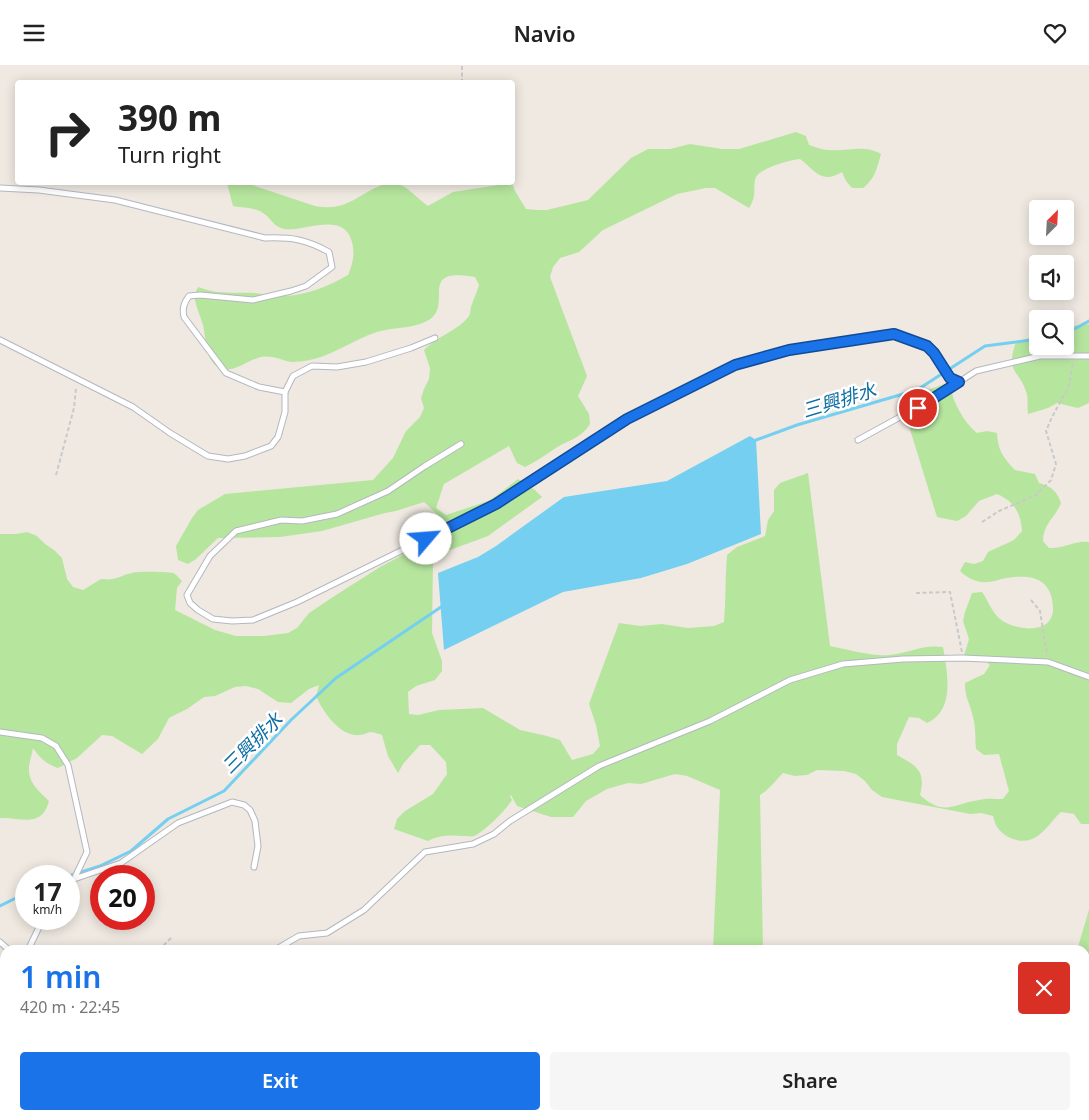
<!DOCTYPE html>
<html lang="en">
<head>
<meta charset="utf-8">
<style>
	:root { --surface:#fff; --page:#f6f6f6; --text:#222; --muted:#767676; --accent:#1a73e8 }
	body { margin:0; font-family:"Noto Sans","Noto Sans TC",sans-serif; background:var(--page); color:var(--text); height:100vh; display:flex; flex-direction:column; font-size:19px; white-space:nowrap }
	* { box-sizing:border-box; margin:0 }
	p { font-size:16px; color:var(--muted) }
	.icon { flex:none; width:28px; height:28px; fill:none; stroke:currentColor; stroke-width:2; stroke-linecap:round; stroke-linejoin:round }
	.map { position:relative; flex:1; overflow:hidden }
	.panel { position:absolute; left:0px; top:880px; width:1090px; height:175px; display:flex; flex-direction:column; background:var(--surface); border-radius:15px 15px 0 0; box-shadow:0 2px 12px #0003 }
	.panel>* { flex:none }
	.hud { position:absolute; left:15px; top:15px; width:500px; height:105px; border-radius:5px; box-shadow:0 2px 12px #0003; background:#fff; color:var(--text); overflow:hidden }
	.needle { width:32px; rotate:24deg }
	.buttons { position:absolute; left:1029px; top:135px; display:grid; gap:10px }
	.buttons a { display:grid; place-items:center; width:45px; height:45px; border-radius:5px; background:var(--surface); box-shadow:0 2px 12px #0003; font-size:25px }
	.speed { position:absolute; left:15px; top:800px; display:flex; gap:10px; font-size:25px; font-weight:700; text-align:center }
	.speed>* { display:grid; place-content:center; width:65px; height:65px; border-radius:50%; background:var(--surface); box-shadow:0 2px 12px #0003; line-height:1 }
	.speed small { font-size:12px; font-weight:400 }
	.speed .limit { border:8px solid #d22; background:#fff; color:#111 }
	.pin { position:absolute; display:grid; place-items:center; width:42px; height:42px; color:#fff; margin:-21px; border:2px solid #fff; border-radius:50%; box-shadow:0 1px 5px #0007 }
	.me { position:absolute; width:55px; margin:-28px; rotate:63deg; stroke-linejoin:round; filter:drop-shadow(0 0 4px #0008) }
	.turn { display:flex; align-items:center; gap:18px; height:105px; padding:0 20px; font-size:22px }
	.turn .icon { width:65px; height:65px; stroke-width:2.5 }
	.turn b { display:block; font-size:35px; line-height:42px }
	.round { display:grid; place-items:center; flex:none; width:52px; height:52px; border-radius:5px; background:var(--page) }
	.headline { display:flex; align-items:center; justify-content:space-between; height:85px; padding:0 20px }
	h1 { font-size:30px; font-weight:600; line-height:38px; color:var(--accent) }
	.cta { display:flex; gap:10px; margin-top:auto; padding:10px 20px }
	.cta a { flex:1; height:58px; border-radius:5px; background:var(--accent); color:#fff; font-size:20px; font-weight:600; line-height:58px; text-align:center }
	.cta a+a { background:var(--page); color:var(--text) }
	header { display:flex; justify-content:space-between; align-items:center; height:65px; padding:0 20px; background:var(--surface); font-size:22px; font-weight:600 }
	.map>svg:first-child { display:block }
	.green { fill:#b6e59e }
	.water { fill:#75cff0 }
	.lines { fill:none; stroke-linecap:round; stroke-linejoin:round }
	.stream { stroke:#75cff0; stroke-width:3 }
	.lane-casing { stroke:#b4b7c1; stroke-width:7 }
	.path { stroke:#c9c9c9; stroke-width:2; stroke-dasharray:4 2.5; stroke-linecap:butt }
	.lane { stroke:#fff; stroke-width:5 }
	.route-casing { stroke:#114b97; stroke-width:12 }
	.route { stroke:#1a73e8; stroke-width:9 }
	.labels { text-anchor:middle; stroke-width:5; stroke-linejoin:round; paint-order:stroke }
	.water-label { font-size:19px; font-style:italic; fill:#0d6fa3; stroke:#fff }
</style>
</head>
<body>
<header><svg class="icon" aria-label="menu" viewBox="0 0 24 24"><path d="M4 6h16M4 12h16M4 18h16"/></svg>Navio<svg class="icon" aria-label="heart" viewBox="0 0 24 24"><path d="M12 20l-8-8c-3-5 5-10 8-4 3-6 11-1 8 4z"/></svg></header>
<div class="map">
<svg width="1089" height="1055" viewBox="0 0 1089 1055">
	<rect width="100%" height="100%" fill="#efe9e1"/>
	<g class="green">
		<path d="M 796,67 L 806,71 L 809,80 C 816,82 822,85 829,85 C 848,87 863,79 881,89 C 877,103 875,114 863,123 L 852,123 L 846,116 L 842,107 C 821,120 815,105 800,94 C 790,95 761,103 756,112 C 752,122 758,129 749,143 L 715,123 L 706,123 L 677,129 L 603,165 L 579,187 L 560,193 L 553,202 L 550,212 L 587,311 L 578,331 L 589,349 L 590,359 C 582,372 572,374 559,381 C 548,388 537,396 525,402 L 517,398 L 509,381 L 444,419 L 436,443 L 446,450 L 488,436 L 496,431 L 518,414 L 535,425 L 542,432 L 488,471 L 450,485 L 433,496 L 432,568 L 442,596 L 442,606 L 435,615 L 416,621 L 408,627 L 409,649 L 418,650 L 439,645 L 483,643 L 520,665 L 547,671 L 560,675 L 572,695 L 593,689 L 600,681 L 596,660 L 589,639 L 619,558 L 640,561 L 662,559 L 688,563 L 714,561 L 724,557 C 726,535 725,512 727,490 L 737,482 L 765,471 L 768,455 L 774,446 L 774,425 L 780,418 L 808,408 L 830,581 C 844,584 876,592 889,590 C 908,588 924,579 943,582 C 947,607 956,645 927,658 L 919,653 L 909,652 L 897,679 L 897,690 C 917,701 926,706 920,730 C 944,752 953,739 979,735 C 987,733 995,734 1003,734 L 1009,726 L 999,689 L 984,690 L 976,684 C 975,674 976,662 973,652 C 970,638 965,634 965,618 L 984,609 L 990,600 L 983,594 L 973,597 L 963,594 L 969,574 L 963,556 L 965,547 L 972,528 L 982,527 C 988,535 991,546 999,553 C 1013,566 1054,571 1053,543 C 1052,513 1032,509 1006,513 C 1000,514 994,517 987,517 C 977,518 967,513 960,506 L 965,497 L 974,499 L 983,496 L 988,487 L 1014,475 L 1022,466 C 1021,448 1014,436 997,429 L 979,436 L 966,451 L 957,456 L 937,452 L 901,335 L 947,318 C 954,325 951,327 954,335 C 959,347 967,360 977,368 L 987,366 L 997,368 C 998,386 1003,392 1015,405 L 1035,409 L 1039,418 C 1051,421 1057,426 1061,438 C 1055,453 1043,459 1043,476 L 1049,483 C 1064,484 1075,475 1089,477 L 1089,759 L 1081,759 L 1074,749 L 1061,747 C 1053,754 1047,764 1039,770 C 1026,781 1006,775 997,762 C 995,759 994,754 993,751 L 981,748 L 970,749 L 882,732 L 872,725 L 865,716 L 856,709 L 844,706 L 817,705 L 807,710 L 795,711 L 783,708 C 775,716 770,724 760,730 L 763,885 L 713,885 L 720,725 L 687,711 L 675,709 L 641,719 L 628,718 L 607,724 L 586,736 L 573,752 L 551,752 L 517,741 L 511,730 L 510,731 L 512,735 C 506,745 484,767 474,771 C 471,772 466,771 463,771 C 450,770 439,770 428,776 L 394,764 L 397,754 L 405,746 L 433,729 L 447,709 L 446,697 L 430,680 L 420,680 L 403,699 L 398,708 L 388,691 L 382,670 C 379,669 374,667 370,667 C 366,668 363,670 358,670 C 340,671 323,647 316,631 L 319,620 L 309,624 L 291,638 L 278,637 L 258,624 L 246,621 L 235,622 L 215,631 L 204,632 L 187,644 L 169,653 L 158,674 L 142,689 L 112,671 L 102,670 L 77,693 L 58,703 C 46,699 40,693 33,683 C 32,690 29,697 29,703 C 28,718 40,727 49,736 C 41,764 22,752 0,753 L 0,469 L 16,469 L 27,467 L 37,471 L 45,479 L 54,485 L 62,493 L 67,514 L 73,522 L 83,525 L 101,514 C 117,516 118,511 132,508 C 138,506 167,507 173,508 C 176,509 179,513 182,516 L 177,523 L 175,545 L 215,565 L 236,571 L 264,571 L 288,568 L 297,563 L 309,548 L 336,530 L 380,502 L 416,483 L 430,468 L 435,458 L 437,449 L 424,437 L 396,446 L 385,448 L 322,466 L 280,472 L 218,473 L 196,494 L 188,499 L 178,495 L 176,481 L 192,453 L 198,445 L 225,429 L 373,415 L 393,393 L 406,366 L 420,352 L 424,343 L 421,333 L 424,324 L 429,314 L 430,303 L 424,285 C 437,271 458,266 469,251 C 471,247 470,243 472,239 C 474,233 477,227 479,220 L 475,212 C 413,201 458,243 425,257 C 410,264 393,262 377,267 C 355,274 331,291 310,295 C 304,296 297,297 291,297 C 281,295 272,290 261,292 C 247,295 228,313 215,300 C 205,290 206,273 203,260 C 200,251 196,241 194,231 L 198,222 C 220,230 232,227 255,228 C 265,229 275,231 286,231 C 307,230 329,221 348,210 C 353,198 355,190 352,177 C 344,145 304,167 284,164 C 274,162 271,153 263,148 C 254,142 243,143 233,141 L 228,122 L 228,118 L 246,118 L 315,141 C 325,143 335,143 345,139 C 362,133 383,111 403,121 C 412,126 419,135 428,141 L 453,127 L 512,118 L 515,126 L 526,144 L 537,145 L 547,145 L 588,135 L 631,93 L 648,84 L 670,84 L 690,79 L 722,84 L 739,84 Z"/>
		<path d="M 1089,259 L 1089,338 L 1078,343 L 1057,338 L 1048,343 L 1028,349 C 1027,342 1028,334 1027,329 C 1019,303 1005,309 1016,277 L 1037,271 L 1038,281 L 1065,281 L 1065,262 Z"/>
		<polygon points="1089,845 1089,1017 1085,1019 1085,885 1077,885"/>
		<polygon points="5,1041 5,1050 158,1050 160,1055 0,1055 0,1046"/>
		<polygon points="725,1050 798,1050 799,1055 725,1055"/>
		<polygon points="975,1050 1062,1050 1059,1055 975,1055"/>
	</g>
	<polygon class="water" points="750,371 756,375 761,469 687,499 641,513 563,527 444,585 438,508 478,492 496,481 564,432 667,416"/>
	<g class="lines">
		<g class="stream">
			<polyline points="1065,269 1089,256"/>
			<polyline points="756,375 797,360 917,325 985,281 1038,274"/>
			<polyline points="69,811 100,801 131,786 168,754 224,726 291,655 336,613 441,542"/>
			<polyline points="0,841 26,828"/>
		</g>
		<defs>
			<g id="lane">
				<path d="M 0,123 L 39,125 L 115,135 L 265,173 C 291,172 305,174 329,187 L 332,202 L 306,221 L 291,226 L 253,235 L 200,230 L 189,231 C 184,238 182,243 184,252 L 226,308 L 259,322 L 285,327"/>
				<polyline points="0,275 133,342 170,368 208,391 228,394 245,391 271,381 278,372 285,347 285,327 293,311 312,301 337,302 366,297 411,283 435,273"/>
				<polyline points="858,375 933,334 976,306 1040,291 1089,291"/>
				<polyline points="461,379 425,401 388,426 337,449 302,456 281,455 236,466 210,491 187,530 190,538 198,545 213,554 232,556 253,555 297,537 496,439 627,354 735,300 789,285 894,269 927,281 934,288 950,313 959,317"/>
				<polyline points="0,667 42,673 56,681 68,700 87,787 74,814"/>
				<polyline points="69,818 74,814 121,798 178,758 232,737 244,740 250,745 255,756 258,781 254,802"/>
				<polyline points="0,877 9,885"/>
				<polyline points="28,885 43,854"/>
				<polyline points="275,885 299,871 327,868 364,845 425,787 473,779 494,769 510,756 599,701 710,656 790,615 843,599 903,594 963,593 1048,597 1089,612"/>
				<polyline points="0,919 5,913"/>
				<polyline points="1085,978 1089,979"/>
				<polyline points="353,1055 371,1050"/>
			</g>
		</defs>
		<use href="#lane" class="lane-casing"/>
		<g class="path">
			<polyline points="462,18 462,0"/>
			<polyline points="56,410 74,343 76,323"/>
			<polyline points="982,457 999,446 1036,430 1051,415 1056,399 1046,366 1052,352 1069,321 1073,298"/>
			<polyline points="916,528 950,527 962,587"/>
			<polyline points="1031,535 1040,546 1047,590"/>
			<polyline points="159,885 172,872"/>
		</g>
		<use href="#lane" class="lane"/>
	</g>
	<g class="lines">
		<defs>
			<polyline id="route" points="426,474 496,439 627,354 735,300 789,285 894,269 927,281 934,288 950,313 959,317 918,343"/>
		</defs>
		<use href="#route" class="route-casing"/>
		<use href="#route" class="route"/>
	</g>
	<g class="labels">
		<g class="water-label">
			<text transform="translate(839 335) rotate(-17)" y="7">三興排水</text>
			<text transform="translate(252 678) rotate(-45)" y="7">三興排水</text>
		</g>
	</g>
</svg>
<div class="buttons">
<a><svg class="needle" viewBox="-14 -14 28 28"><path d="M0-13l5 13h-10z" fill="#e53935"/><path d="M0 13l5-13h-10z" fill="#767676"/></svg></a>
<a><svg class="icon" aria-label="sound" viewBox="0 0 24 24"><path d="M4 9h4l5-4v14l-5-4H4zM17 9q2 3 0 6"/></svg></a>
<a><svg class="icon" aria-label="search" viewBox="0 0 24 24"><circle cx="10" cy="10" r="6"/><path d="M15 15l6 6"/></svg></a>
</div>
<div class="speed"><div>17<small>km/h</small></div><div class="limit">20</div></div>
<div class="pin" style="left:918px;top:343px;background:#d93025"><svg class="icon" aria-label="arrive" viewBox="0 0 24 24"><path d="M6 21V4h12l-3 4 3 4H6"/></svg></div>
<svg class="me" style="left:426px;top:474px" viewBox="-20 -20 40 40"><circle r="19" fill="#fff"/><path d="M0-13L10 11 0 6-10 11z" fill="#1a73e8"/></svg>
<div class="hud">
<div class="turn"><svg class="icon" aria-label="right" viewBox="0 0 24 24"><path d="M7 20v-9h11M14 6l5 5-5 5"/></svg><div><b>390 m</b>Turn right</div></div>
</div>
<section class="panel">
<div class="headline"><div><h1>1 min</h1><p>420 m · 22:45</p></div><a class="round" style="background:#d93025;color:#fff"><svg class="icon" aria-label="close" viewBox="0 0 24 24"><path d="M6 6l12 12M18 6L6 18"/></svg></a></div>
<div class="cta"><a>Exit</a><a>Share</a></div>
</section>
</div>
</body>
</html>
